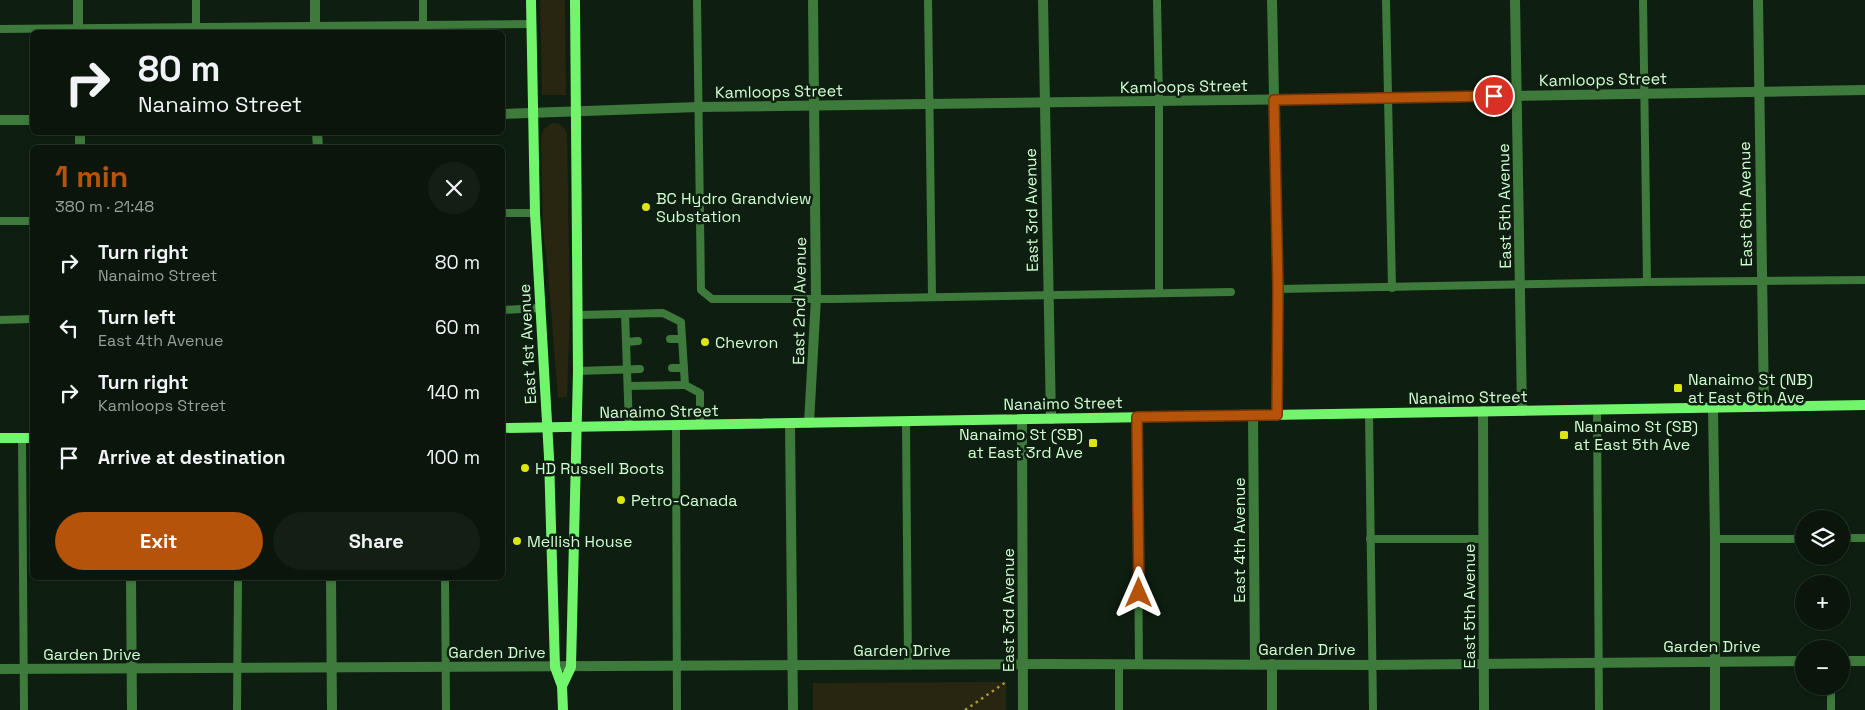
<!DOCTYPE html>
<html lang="en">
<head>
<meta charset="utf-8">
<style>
	:root { --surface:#0a160c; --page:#131f15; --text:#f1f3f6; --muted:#999f9d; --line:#2a352d; --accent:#b45309 }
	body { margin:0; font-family:"Space Grotesk",sans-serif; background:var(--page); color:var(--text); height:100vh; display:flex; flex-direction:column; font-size:19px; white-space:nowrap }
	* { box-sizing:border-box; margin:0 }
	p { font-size:16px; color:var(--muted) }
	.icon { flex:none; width:28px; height:28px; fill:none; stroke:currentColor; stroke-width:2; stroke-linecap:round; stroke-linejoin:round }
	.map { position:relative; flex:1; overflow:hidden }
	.details { position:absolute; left:30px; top:145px; width:475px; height:435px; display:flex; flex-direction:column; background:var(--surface); border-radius:8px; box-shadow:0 1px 4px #0004,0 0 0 1px var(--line) }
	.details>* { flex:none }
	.top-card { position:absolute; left:30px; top:30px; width:475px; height:105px; border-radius:8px; box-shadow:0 1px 4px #0004,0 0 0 1px var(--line); background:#0a160c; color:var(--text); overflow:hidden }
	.tools { position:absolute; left:1795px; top:510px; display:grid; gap:10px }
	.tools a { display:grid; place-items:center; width:55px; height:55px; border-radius:50%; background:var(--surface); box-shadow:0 1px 4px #0004,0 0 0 1px var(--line); font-size:25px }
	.pin { position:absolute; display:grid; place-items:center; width:42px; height:42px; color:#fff; margin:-21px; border:2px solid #fff; border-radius:50%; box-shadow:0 1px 5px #0007 }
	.me { position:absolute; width:55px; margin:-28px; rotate:0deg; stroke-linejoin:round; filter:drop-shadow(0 0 4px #0008) }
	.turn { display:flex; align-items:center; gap:18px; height:105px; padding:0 25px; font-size:22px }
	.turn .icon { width:65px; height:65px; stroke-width:2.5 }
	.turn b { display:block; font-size:35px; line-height:42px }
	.round { display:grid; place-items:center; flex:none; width:52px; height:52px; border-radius:26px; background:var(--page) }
	.overview { display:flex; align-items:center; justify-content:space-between; height:85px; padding:0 25px }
	h1 { font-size:30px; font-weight:600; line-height:38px; color:var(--accent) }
	.primary-button { display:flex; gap:10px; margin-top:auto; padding:10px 25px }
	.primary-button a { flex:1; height:58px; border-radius:30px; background:var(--accent); color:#fff; font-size:20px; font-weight:600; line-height:58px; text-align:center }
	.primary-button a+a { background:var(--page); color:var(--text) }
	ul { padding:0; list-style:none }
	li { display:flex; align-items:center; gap:15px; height:65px; padding:0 25px }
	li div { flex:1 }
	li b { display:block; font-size:19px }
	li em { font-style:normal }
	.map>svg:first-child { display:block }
	.green { fill:#282611 }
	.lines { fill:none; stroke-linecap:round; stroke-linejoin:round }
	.path { stroke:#a89a36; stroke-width:2.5; stroke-dasharray:2.5 4; stroke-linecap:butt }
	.service { stroke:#3e7a3c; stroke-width:8 }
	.minor { stroke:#3e7a3c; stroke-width:10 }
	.secondary { stroke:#72f46d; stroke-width:10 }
	.route-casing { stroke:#753606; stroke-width:12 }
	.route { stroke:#b45309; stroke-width:9 }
	.poi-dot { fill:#dee611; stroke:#0e1e10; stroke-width:2 }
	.labels { text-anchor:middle; stroke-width:5; stroke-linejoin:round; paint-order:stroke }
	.street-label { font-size:16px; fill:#cffcd1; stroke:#0e1e10 }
	.poi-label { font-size:16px; fill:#cffcd1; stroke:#0e1e10; text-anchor:start }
</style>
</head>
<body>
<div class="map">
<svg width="1865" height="710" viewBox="0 0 1865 710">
	<rect width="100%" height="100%" fill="#0e1e10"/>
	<g class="green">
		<polygon points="540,0 565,0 566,95 542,95"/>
		<path d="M 552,123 C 561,123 565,127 567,135 L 570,309 L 567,397 L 558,398 L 548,272 L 543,229 L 541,137 L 543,130 Z"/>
		<polygon points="1006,682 1006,710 813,710 813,683"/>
	</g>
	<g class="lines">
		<polyline class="path" points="965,710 1006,682"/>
		<g class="service">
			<polyline points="196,0 196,27"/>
			<polyline points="423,0 423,25"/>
			<polyline points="697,0 701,290 712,299 834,299 1231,292"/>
			<polyline points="928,0 932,296"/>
			<polyline points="1157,0 1159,101 1159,293"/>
			<polyline points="1386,0 1392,288"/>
			<polyline points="1643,0 1647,282"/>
			<polyline points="0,29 531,24"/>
			<polyline points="502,213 535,213"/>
			<polyline points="0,221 32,221"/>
			<polyline points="1278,289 1647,282 1865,280"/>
			<polyline points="502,310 540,308"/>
			<polyline points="625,314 629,426"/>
			<polyline points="578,315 663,313 681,322 685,385 700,393 700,425"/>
			<polyline points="0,320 32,319"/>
			<polyline points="670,339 682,339"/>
			<polyline points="627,342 638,341"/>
			<polyline points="672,368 684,368"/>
			<polyline points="578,371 640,369"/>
			<polyline points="628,386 685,385"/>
			<polyline points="1597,409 1599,710"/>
			<polyline points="1369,413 1373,710"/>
			<polyline points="1137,417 1139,664"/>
			<polyline points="906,421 908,665"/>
			<polyline points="676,426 677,710"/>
			<polyline points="22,438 24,710"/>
			<polyline points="1841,538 1865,538"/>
			<polyline points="1370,539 1484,539"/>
			<polyline points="1715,539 1804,539"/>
			<polyline points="445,578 446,710"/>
			<polyline points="1119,664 1119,710"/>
			<polyline points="1831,686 1831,710"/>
			<polyline points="237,710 238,578"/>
		</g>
		<g class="minor">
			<polyline points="78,0 78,32"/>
			<polyline points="315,0 315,32"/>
			<polyline points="1043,0 1051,419"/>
			<polyline points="1272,0 1278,289 1277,415"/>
			<polyline points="1515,0 1522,411"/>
			<polyline points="1758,0 1764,407"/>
			<polyline points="502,114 698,107 1388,98 1865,90"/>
			<polyline points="0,120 32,120"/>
			<polyline points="80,132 80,148"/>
			<polyline points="317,132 318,148"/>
			<polyline points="1713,408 1715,539 1715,710"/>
			<polyline points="1483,411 1484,710"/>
			<polyline points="1253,415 1255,664"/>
			<polyline points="1022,419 1023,710"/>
			<polyline points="809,423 816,298 813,0"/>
			<polyline points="790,424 793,710"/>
			<polyline points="131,578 132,710"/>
			<polyline points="331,578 332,710"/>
			<polyline points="1841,661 1865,661"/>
			<polyline points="1272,664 1272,710"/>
			<polyline points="0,669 1045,664 1372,665 1804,661"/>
		</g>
		<g class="secondary">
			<polyline points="531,0 535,213 549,457 555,667 562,686 563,710"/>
			<polyline points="502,428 1865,405"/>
			<polyline points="0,438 32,438"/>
			<polyline points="562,686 571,667 578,371 575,0"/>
		</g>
	</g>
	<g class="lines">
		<defs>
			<polyline id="route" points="1139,593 1137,417 1277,415 1278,289 1274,100 1494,96"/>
		</defs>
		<use href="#route" class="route-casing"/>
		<use href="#route" class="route"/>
	</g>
	<g class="poi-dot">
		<circle cx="646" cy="207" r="5"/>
		<circle cx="705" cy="342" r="5"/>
		<rect x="1673" y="383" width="10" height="10" rx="2.5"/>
		<rect x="1559" y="430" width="10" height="10" rx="2.5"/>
		<rect x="1088" y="438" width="10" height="10" rx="2.5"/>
		<circle cx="525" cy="468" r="5"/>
		<circle cx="621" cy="500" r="5"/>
		<circle cx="517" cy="541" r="5"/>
	</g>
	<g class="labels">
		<g class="street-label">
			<text transform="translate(1603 79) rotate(-1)" y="6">Kamloops Street</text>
			<text transform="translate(1184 86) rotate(-1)" y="6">Kamloops Street</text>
			<text transform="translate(779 91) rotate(-1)" y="6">Kamloops Street</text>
			<text transform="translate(1745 204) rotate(-91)" y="6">East 6th Avenue</text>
			<text transform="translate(1504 206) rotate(-91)" y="6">East 5th Avenue</text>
			<text transform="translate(1031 210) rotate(-91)" y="6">East 3rd Avenue</text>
			<text transform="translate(799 301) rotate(-89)" y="6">East 2nd Avenue</text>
			<text transform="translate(527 344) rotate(-93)" y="6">East 1st Avenue</text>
			<text transform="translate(1468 397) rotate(-1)" y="6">Nanaimo Street</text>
			<text transform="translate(1063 403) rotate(-1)" y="6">Nanaimo Street</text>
			<text transform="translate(659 411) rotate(-1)" y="6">Nanaimo Street</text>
			<text transform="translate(1239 540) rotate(-90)" y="6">East 4th Avenue</text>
			<text transform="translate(1469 606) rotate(-90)" y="6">East 5th Avenue</text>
			<text transform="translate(1008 610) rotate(-90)" y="6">East 3rd Avenue</text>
			<text x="1712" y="652">Garden Drive</text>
			<text x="1307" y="655">Garden Drive</text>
			<text x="902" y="656">Garden Drive</text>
			<text x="497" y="658">Garden Drive</text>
			<text x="92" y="660">Garden Drive</text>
		</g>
		<g class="poi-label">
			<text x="656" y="204">BC Hydro Grandview<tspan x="656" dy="18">Substation</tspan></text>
			<text x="715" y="348">Chevron</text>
			<text x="1688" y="385">Nanaimo St (NB)<tspan x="1688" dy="18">at East 6th Ave</tspan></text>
			<text x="1574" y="432">Nanaimo St (SB)<tspan x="1574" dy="18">at East 5th Ave</tspan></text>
			<text x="1083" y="440" text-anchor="end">Nanaimo St (SB)<tspan x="1083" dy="18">at East 3rd Ave</tspan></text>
			<text x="535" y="474">HD Russell Boots</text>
			<text x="631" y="506">Petro-Canada</text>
			<text x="527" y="547">Mellish House</text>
		</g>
	</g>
</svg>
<div class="tools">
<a><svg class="icon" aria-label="layers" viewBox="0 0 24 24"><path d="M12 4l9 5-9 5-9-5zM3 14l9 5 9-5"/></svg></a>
<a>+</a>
<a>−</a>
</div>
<div class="pin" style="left:1494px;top:96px;background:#d93025"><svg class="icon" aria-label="arrive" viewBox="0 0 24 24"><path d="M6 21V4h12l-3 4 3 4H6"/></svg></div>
<svg class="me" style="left:1139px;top:593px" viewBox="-20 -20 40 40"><path d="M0-17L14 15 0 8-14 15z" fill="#b45309" stroke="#fff" stroke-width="4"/></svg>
<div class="top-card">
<div class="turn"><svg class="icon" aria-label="right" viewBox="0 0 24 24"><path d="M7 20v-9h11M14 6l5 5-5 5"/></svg><div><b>80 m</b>Nanaimo Street</div></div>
</div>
<section class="details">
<div class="overview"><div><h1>1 min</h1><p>380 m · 21:48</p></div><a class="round"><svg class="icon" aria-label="close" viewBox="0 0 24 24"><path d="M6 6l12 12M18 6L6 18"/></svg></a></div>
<ul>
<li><svg class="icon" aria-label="right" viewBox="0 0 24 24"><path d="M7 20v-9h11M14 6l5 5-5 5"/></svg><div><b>Turn right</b><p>Nanaimo Street</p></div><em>80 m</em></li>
<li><svg class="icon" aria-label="left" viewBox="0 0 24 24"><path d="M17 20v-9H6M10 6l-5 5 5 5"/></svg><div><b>Turn left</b><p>East 4th Avenue</p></div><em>60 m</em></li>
<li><svg class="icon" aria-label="right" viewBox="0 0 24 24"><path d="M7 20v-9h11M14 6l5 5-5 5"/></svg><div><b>Turn right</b><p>Kamloops Street</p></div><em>140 m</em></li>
<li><svg class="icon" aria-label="arrive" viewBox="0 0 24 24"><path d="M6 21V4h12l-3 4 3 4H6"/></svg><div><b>Arrive at destination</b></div><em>100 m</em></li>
</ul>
<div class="primary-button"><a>Exit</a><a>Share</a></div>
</section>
</div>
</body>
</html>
